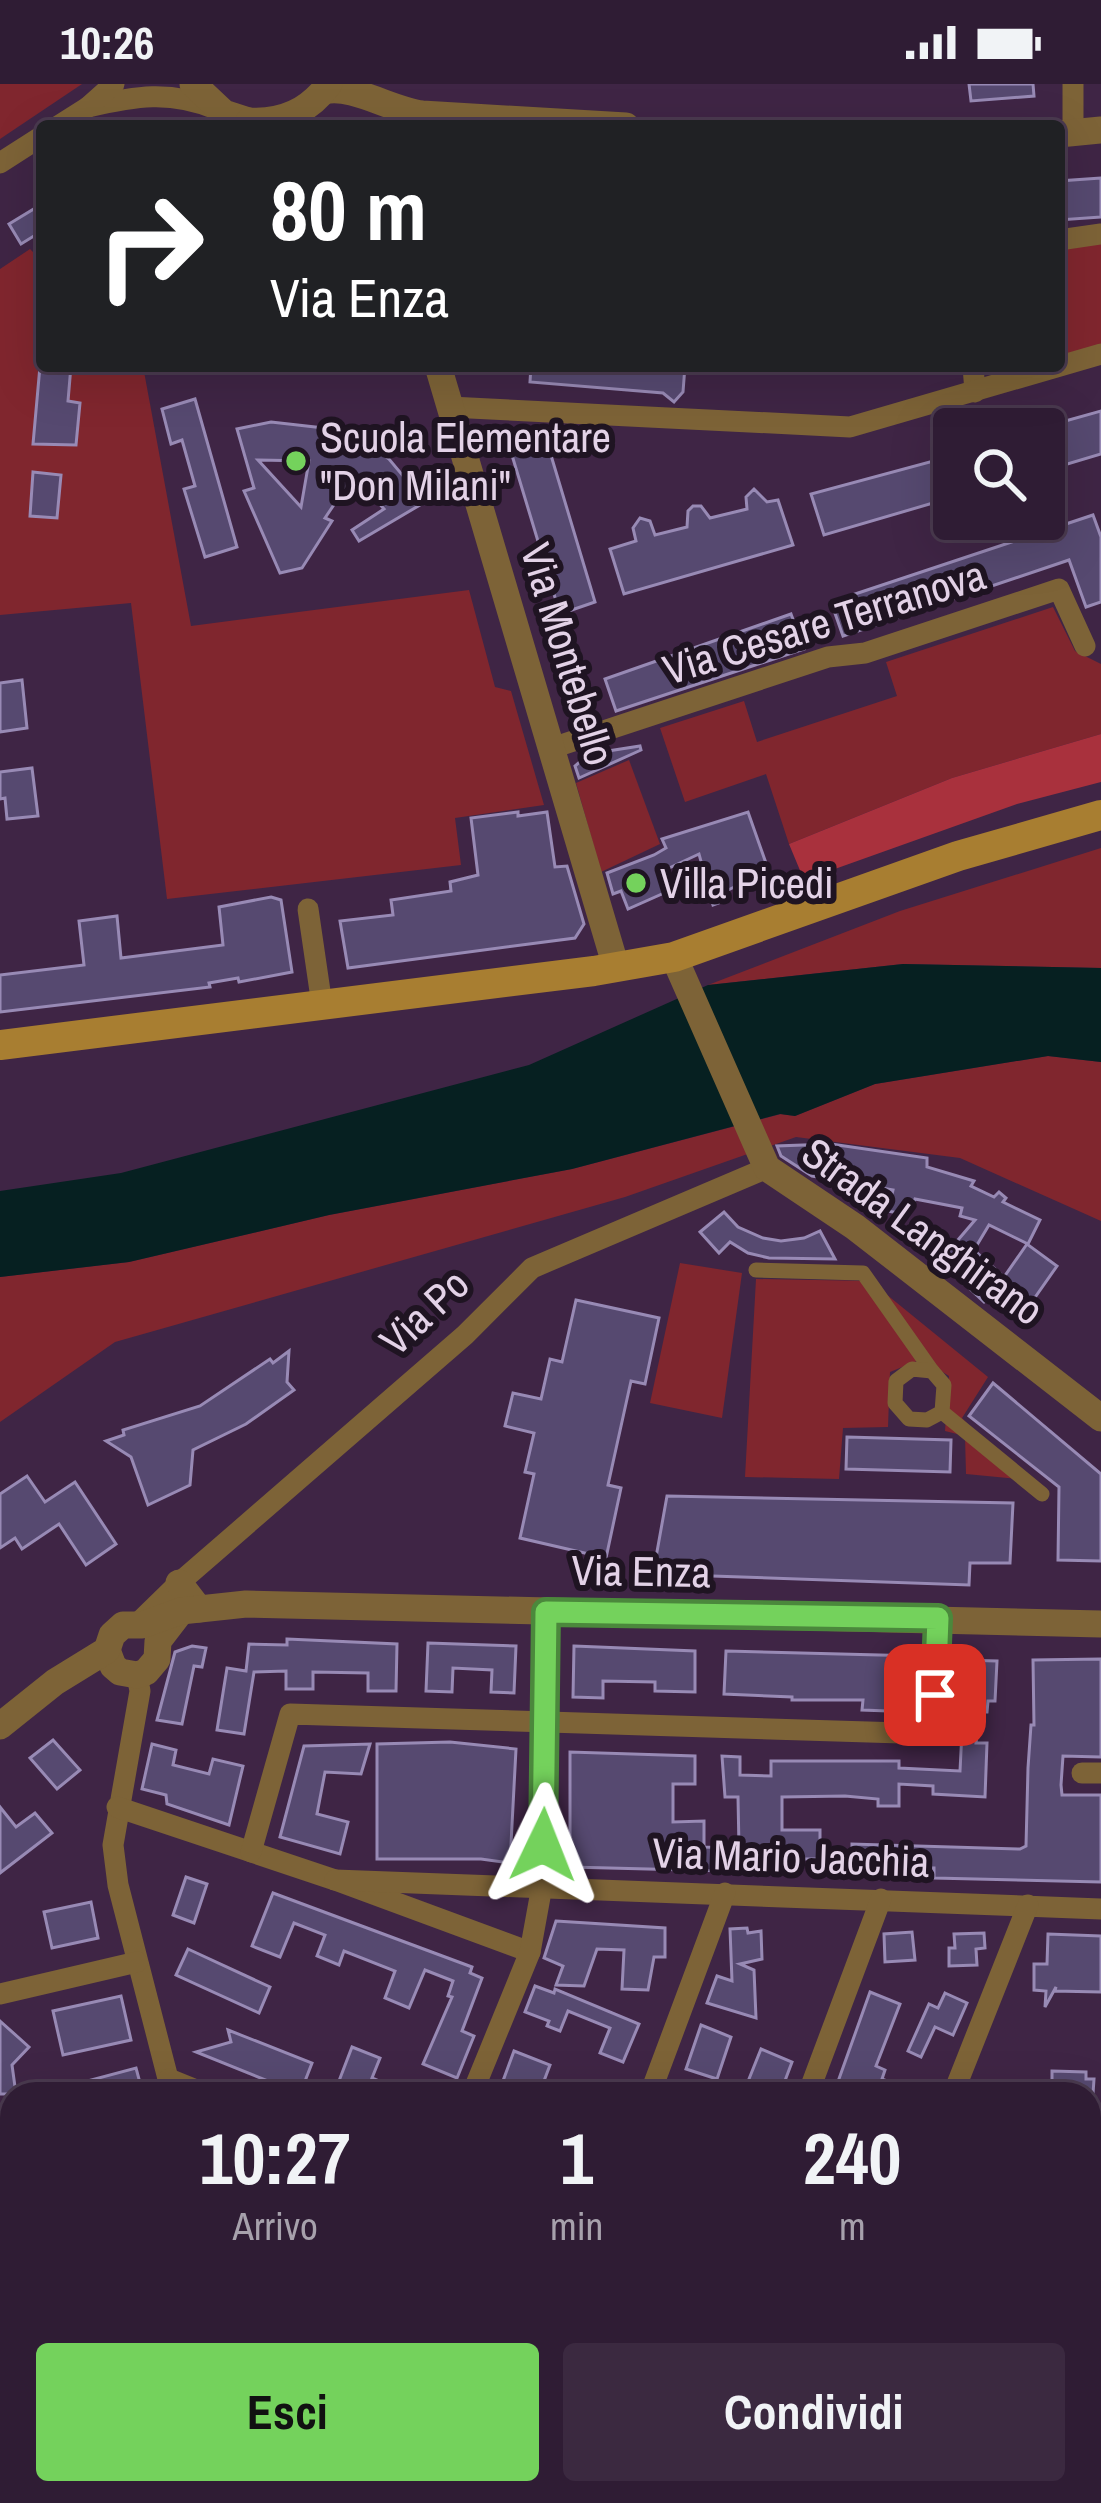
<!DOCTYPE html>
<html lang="it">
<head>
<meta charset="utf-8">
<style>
	:root { --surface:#2f1c34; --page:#3b2940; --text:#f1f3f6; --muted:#a7a1ac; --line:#4a3a4f; --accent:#74d25c }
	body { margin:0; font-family:"Archivo Narrow",sans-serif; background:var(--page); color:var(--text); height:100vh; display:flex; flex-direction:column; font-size:45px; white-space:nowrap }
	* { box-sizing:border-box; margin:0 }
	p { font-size:39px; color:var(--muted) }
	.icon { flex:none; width:66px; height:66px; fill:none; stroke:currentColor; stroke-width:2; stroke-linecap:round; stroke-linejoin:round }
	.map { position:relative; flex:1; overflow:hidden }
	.side { position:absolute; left:0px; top:1998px; width:1101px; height:423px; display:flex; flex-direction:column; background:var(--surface); border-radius:36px 36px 0 0; box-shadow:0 12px 48px #0002,0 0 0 3px var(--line) }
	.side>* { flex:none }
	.banner { position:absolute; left:36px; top:36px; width:1029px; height:252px; border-radius:12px; box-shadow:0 12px 48px #0002,0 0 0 3px var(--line); background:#202124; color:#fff; overflow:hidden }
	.controls { position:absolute; left:933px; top:324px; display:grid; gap:24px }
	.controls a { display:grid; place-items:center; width:132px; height:132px; border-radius:12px; background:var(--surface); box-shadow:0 12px 48px #0002,0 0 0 3px var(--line); font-size:60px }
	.pin { position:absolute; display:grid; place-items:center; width:102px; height:102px; color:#fff; margin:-51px; border-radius:24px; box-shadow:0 6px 18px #0006 }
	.me { position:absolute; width:132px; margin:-66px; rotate:2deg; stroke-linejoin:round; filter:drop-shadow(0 0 9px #0008) }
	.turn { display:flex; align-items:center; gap:42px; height:252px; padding:0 36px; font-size:54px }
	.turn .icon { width:156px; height:156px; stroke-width:2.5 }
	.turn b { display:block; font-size:84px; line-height:102px }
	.eta { display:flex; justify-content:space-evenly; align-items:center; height:204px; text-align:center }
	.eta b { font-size:72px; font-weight:700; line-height:84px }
	.cta { display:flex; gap:24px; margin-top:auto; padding:24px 36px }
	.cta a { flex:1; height:138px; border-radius:12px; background:var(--accent); color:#111; font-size:48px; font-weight:700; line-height:138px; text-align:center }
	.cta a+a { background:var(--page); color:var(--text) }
	.status { display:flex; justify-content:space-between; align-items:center; height:84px; padding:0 60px; background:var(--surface); direction:ltr }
	.status svg { height:33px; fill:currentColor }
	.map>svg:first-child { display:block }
	.green { fill:#80262e }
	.forest { fill:#a9313d }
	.water { fill:#062021 }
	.building { fill:#564970; stroke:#988ab5; stroke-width:3; fill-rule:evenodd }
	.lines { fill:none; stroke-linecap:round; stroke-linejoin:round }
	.pedestrian { stroke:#7d6337; stroke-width:15 }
	.minor { stroke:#7d6337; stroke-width:21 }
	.tertiary { stroke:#7d6337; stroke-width:27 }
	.secondary { stroke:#a87e31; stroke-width:30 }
	.route-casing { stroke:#4b883c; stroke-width:30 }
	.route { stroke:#74d25c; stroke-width:21 }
	.poi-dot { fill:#74d25c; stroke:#1f1422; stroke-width:4.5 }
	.labels { text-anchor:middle; stroke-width:12; stroke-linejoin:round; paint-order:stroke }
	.poi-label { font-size:42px; fill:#e3d2e7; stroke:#1f1422; text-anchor:start }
	.street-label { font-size:42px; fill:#e3d2e7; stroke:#1f1422 }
</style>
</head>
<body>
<div class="status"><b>10:26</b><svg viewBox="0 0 49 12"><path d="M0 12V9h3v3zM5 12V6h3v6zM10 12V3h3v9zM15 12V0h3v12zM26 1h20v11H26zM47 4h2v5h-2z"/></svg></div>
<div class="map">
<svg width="1101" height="2419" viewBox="0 0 1101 2419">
	<rect width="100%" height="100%" fill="#3f2545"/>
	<g class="green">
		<polygon points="0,0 82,0 0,55"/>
		<polygon points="1101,159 1101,261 1064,272 1059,166"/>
		<polygon points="30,165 42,177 42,282 143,282 191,542 469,506 495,603 511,607 544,721 455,734 461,781 167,815 131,519 0,531 0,185"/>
		<polygon points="1053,523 1075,567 1101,580 1101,650 952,694 789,760 766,690 685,718 660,644 744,617 757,658 897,612 886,578"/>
		<polygon points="629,676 660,760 601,788 576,699"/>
		<polygon points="1101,764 1101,884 903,880 708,901 900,827"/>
		<polygon points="1048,972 1101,978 1101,1137 960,1074 796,1053 625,1113 115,1258 0,1338 0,1193 129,1178 329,1131 572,1085 781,1030 795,1032 875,1000"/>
		<polygon points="680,1179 742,1189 722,1334 650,1319"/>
		<polygon points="756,1195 870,1197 988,1293 962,1334 1019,1395 966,1390 965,1352 945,1347 949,1292 922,1275 890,1288 888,1343 843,1344 839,1395 745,1393"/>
		<polygon points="805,2409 1060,2409 1056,2419 801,2419"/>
	</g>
	<polygon class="forest" points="1101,650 1101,698 1017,720 804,796 789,760 952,694"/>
	<polygon class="water" points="903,880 1101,884 1101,978 1048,972 875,1000 795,1032 780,1030 572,1085 329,1131 129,1178 0,1193 0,1107 121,1089 529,981 708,901"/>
	<g class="building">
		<polygon points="969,0 1033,0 1034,12 971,17"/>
		<polygon points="1101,94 1101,133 1059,136 1059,97"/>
		<polygon points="42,120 42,147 21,160 9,140"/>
		<polygon points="40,282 71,282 68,317 80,319 76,361 33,360"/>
		<polygon points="531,282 685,282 683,308 674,318 663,309 530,298"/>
		<polygon points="195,315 237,463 205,473 184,405 195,402 182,356 171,360 162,325"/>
		<polygon points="1101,327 1101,370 1044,387 1044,343"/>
		<path d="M 271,338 L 324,344 L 367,360 L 389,375 L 425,418 L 359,457 L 352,446 L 384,425 L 354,391 L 325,434 L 332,437 L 302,484 L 280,489 L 244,407 L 254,404 L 237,345 ZM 258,376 L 309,377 L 301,423 Z"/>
		<polygon points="544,348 595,518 560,530 508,358"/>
		<polygon points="937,376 950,414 824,451 811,410"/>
		<polygon points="33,388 61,391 57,434 30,432"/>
		<polygon points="754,405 767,418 778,416 793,461 624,510 610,465 636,457 633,444 640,434 650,437 655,451 687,443 688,427 693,422 701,422 710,434 747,425 746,413"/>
		<polygon points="1093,431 1101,453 1101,518 1086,523 1069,476 843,552 831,518"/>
		<polygon points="791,530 804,565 616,627 605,595"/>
		<polygon points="22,596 27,644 0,648 0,599"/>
		<polygon points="640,662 641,666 579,694 575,682 589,670"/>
		<polygon points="32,684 38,732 7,735 5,714 0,715 0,688"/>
		<polygon points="518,728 518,732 547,728 555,783 567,782 584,840 575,854 348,884 340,837 393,831 391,816 451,807 450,798 478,791 471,734"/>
		<polygon points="748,728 767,782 743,792 745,798 726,807 729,815 713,821 699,770 665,786 673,805 628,825 621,807 613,810 607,789 654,771 666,764 662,755"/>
		<polygon points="271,813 281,816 292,888 239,898 238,894 209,899 210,903 0,928 0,891 84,881 79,837 117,832 121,874 223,861 219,823"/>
		<polygon points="831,1060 927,1074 927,1083 974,1097 971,1102 994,1113 999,1108 1006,1114 1003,1118 1040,1136 1028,1160 989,1141 974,1166 1004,1193 1027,1160 1057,1182 1022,1232 992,1210 984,1218 940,1177 975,1136 960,1132 962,1124 915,1115 908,1131 888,1127 893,1106 812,1092 781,1072 777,1062"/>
		<polygon points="724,1128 738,1143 763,1154 781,1157 804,1154 820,1147 835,1175 769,1174 748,1169 730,1158 719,1169 700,1148"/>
		<polygon points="576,1216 659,1234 645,1300 631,1297 608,1401 621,1404 606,1474 520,1454 534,1390 525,1388 534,1349 505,1342 513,1309 541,1315 550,1275 562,1278"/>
		<polygon points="289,1267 287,1298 294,1306 246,1340 193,1366 190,1401 148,1421 131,1373 106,1357 124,1351 123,1346 200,1322 270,1275 273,1279"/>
		<polygon points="993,1299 1101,1390 1101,1477 1058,1476 1059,1403 969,1332"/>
		<polygon points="847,1353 951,1356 950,1388 846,1385"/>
		<polygon points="27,1392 45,1418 75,1398 116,1460 86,1481 59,1440 22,1465 15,1454 0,1464 0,1410"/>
		<polygon points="667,1412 1013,1419 1010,1479 970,1479 969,1501 653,1490"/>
		<polygon points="287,1555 397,1560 396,1607 368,1607 368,1589 313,1588 313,1605 286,1605 286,1587 254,1588 244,1650 217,1646 227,1584 246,1587 249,1560 287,1561"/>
		<polygon points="428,1559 516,1562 514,1609 491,1608 492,1586 453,1584 452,1608 426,1607"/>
		<polygon points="192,1562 206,1564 202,1583 194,1582 182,1640 157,1636 175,1568"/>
		<polygon points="574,1562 695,1567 695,1608 655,1607 655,1598 603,1597 603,1614 573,1613"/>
		<polygon points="726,1567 918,1572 915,1628 862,1626 863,1616 792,1616 792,1613 724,1610"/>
		<polygon points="1101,1575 1101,1673 1063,1672 1061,1701 1062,1711 1101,1711 1101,1798 934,1794 934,1784 880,1783 880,1791 852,1790 852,1760 1020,1765 1026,1762 1028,1684 1031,1641 1034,1641 1033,1576"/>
		<polygon points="958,1576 997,1577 995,1617 988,1617 987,1628 979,1628 976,1659 987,1659 985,1713 933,1710 933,1702 899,1700 899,1722 878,1722 878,1715 845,1712 782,1713 782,1746 820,1746 820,1775 802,1775 802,1784 727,1787 570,1783 570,1668 695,1672 695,1700 673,1700 673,1738 704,1737 704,1763 739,1764 738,1713 725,1713 722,1672 740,1673 740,1691 771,1692 771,1677 899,1677 899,1684 960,1687 963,1627 956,1627"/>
		<polygon points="53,1656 80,1686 57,1705 30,1674"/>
		<polygon points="450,1658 516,1665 510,1779 481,1775 377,1775 377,1660"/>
		<polygon points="152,1660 176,1666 173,1681 209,1690 213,1675 243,1682 229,1741 167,1720 166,1711 142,1705"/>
		<polygon points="370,1660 361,1690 325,1688 317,1730 348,1738 340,1770 280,1753 304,1662"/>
		<polygon points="0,1723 16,1743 35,1729 52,1749 0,1789"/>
		<polygon points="186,1793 207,1800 194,1839 173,1831"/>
		<polygon points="273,1809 472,1883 470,1889 482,1894 462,1947 474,1952 457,1994 423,1980 452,1913 448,1912 453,1897 425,1886 409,1924 385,1914 395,1887 344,1867 339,1881 317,1872 325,1851 294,1839 280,1873 252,1862"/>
		<polygon points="91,1818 98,1854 52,1864 44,1828"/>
		<polygon points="556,1837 665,1844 665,1873 654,1873 648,1906 622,1905 624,1866 597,1865 584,1902 556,1901 563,1882 544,1874"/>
		<polygon points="747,1844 748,1849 761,1847 762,1875 740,1880 754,1886 756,1934 707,1919 717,1892 732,1897 730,1845"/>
		<polygon points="912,1848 915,1876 885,1878 884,1850"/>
		<polygon points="984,1849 985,1864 976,1865 977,1881 949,1882 949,1864 955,1864 954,1850"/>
		<polygon points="1048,1850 1101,1852 1101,1908 1055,1907 1056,1903 1045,1923 1046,1907 1034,1906 1034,1880 1047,1880"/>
		<polygon points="188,1865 270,1903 259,1929 176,1891"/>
		<polygon points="535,1902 554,1909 555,1905 639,1940 623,1978 600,1969 610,1944 568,1927 560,1947 547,1942 549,1937 525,1928"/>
		<polygon points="870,1908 900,1920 876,1982 885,1986 882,1995 917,2010 844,2010 835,2006"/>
		<polygon points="945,1909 967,1919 953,1951 935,1943 921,1973 908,1967 929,1920 938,1924"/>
		<polygon points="121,1912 131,1956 63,1971 53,1927"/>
		<polygon points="0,1937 29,1963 12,1981 16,2010 0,2010"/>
		<polygon points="701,1941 731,1953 717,1995 686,1985"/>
		<polygon points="228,1946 312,1979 300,2010 196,1968 231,1958"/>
		<polygon points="352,1963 380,1974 372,1994 409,2010 334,2010"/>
		<polygon points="761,1965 792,1978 780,2010 743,2010"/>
		<polygon points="514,1967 550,1981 539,2010 513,2010 500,2005"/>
		<polygon points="136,1984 143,2010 95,2010 91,1996"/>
		<polygon points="1052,1987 1086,1988 1086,1995 1094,1995 1093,2010 1052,2010"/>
	</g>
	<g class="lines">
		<g class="pedestrian">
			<polyline points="756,1186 863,1189 932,1287"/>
			<polyline points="942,1328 944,1301 932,1287 912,1285 896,1297 895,1319 909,1335 927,1336 942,1328 1042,1410"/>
		</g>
		<g class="minor">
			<path d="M 88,23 C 135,12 170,6 216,25"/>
			<polyline points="58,42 88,23 114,0"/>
			<polyline points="1073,49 1073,0"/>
			<polyline points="0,79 42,52"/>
			<polyline points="1059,156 1101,150"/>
			<polyline points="973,282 975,308"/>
			<polyline points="450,323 850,343 1101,270"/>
			<polyline points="552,664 828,573 865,569 1059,505 1085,562"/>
			<polyline points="308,825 322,921"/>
			<polyline points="139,1538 179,1499 465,1251 532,1184 767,1084"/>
			<polyline points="137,1591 140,1607 113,1761 118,1801 172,2010"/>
			<polyline points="1082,1689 1101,1689"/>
			<polyline points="117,1723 335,1796 530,1868"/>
			<polyline points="251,1768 290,1630 934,1650 938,1534"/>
			<polyline points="335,1796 1101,1825"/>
			<polyline points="0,1910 137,1878"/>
			<polyline points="169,1995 206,2010"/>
			<polyline points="472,2010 530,1868 542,1802 546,1528"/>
			<polyline points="650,2010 725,1809"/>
			<polyline points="808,2010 881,1815"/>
			<polyline points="953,2010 1028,1821"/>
			<polyline points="0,2108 1,2105 12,2109"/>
			<polyline points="0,2158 12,2163"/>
			<polyline points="1089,2286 1101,2291"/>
			<polyline points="0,2303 12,2292"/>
			<polyline points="1089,2392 1101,2362"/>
			<polyline points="122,2419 125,2409"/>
			<polyline points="304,2419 308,2409"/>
			<polyline points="486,2419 491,2409"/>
			<polyline points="786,2419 791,2409"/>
			<polyline points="1078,2419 1082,2409"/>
		</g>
		<g class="tertiary">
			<polyline points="193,0 224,29 264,42"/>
			<path d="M 324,7 C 352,0 391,26 422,30 L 626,42"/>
			<path d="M 249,37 C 283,39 309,27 329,0"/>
			<polyline points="1059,50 1101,46"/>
			<polyline points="438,282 616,883"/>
			<polyline points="674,873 767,1084 855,1143 1101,1334"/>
			<polyline points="179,1499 199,1525"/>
			<polyline points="107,1566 113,1582 120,1588 137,1591 146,1588 157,1575 158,1557 181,1527"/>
			<polyline points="0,1642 55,1598 107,1566 112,1551 123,1541 142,1541 181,1527 246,1520 1101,1540"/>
		</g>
		<polyline class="secondary" points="0,961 594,887 674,873 958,772 1101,731"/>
	</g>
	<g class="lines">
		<defs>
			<polyline id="route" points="543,1761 546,1528 938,1534 935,1611"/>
		</defs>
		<use href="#route" class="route-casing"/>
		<use href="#route" class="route"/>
	</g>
	<g class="poi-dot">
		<circle cx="296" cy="377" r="12"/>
		<circle cx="636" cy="799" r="12"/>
	</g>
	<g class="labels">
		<g class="poi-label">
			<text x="320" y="368">Scuola Elementare<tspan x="320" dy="48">"Don Milani"</tspan></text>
			<text x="660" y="814">Villa Picedi</text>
		</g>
		<g class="street-label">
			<text transform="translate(824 538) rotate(-17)" y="15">Via Cesare Terranova</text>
			<text transform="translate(568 570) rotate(73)" y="15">Via Montebello</text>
			<text transform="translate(923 1147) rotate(36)" y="15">Strada Langhirano</text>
			<text transform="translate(424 1228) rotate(-43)" y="15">Via Po</text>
			<text transform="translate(641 1487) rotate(1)" y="15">Via Enza</text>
			<text transform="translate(791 1773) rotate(2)" y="15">Via Mario Jacchia</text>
		</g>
	</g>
</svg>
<div class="controls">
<a><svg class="icon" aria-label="search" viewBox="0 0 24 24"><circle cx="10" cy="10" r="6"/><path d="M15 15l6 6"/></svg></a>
</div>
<div class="pin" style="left:935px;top:1611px;background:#d93025"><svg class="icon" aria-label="arrive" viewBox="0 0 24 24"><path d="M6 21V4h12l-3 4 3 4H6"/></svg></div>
<svg class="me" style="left:543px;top:1761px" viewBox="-20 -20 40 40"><path d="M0-17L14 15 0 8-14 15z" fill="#74d25c" stroke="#fff" stroke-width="4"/></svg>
<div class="banner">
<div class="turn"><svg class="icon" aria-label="right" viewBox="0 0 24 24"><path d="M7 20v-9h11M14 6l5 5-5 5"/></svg><div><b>80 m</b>Via Enza</div></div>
</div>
<section class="side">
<div class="eta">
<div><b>10:27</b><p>Arrivo</p></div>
<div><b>1</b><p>min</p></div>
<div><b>240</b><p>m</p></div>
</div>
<div class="cta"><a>Esci</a><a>Condividi</a></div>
</section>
</div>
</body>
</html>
